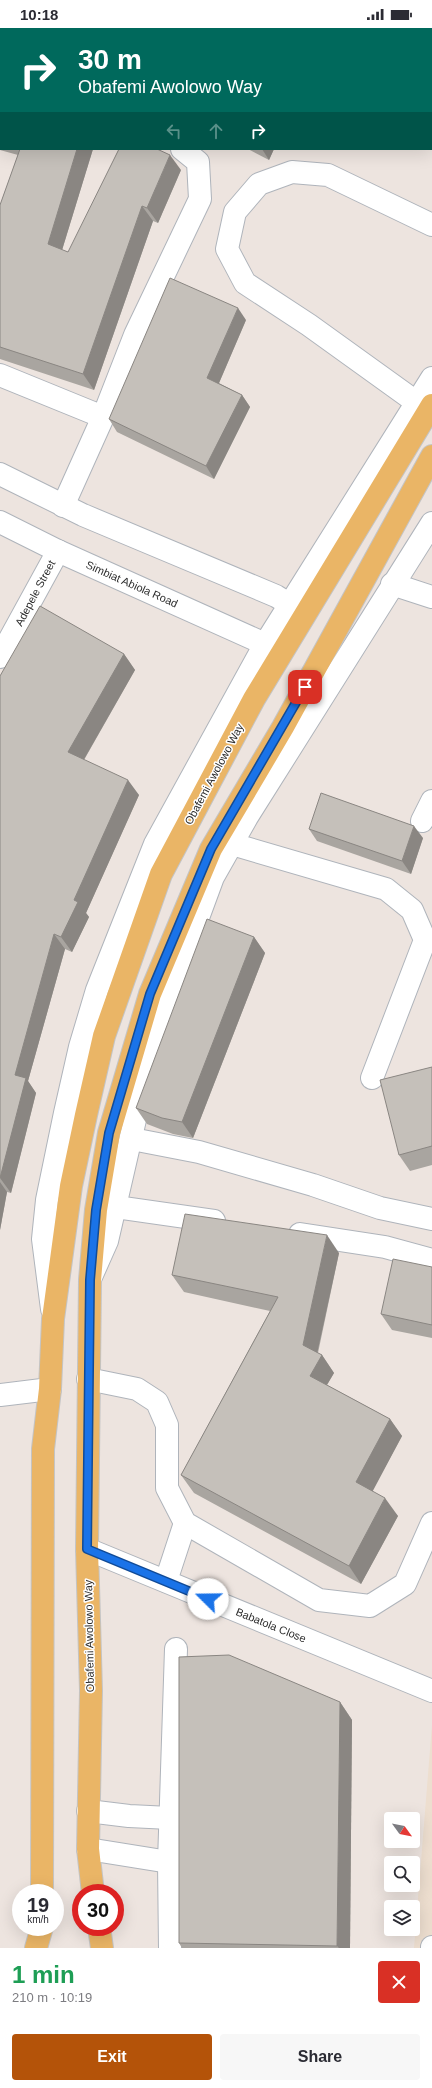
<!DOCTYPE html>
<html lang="en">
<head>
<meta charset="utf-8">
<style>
	:root { --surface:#fff; --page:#f7f7f7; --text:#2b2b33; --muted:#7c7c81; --accent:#b45309 }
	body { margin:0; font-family:Helvetica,sans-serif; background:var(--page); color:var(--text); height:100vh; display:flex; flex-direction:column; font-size:15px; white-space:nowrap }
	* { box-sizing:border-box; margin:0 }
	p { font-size:13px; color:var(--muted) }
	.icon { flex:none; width:22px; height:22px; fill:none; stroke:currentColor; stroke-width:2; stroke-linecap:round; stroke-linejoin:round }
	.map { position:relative; height:1920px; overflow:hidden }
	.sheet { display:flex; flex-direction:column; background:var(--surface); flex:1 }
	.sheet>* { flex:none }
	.hud { position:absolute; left:0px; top:0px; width:432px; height:122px; box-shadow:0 4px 16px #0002; background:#00695c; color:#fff; overflow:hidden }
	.needle { width:26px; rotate:123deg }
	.tools { position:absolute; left:384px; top:1784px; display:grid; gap:8px }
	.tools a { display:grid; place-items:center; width:36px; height:36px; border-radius:4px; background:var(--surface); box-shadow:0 4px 16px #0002; font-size:20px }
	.speed { position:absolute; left:12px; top:1856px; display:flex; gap:8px; font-size:20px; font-weight:700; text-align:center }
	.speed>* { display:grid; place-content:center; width:52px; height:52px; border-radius:50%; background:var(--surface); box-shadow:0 4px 16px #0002; line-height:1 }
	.speed small { font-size:10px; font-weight:400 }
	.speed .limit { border:6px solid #d22; background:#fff; color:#111 }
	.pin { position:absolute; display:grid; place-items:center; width:34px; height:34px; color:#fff; margin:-17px; border-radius:8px; box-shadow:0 2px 6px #0006 }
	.me { position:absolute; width:44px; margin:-22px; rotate:292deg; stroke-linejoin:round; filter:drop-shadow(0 0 3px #0008) }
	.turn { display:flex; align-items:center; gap:14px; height:84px; padding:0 12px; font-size:18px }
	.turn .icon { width:52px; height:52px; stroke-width:2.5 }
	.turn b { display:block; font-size:28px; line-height:34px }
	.lanes { display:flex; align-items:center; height:38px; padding:0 12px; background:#0003; justify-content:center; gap:20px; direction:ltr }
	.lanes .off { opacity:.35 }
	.round { display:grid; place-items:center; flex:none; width:42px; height:42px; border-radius:4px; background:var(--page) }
	.headline { display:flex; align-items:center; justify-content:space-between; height:68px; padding:0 12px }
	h1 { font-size:24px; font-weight:600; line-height:30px; color:#1e9e55 }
	.button { display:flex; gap:8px; margin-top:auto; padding:8px 12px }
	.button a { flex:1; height:46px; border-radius:4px; background:var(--accent); color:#fff; font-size:16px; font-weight:600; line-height:46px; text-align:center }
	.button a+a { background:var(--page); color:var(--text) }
	.status { display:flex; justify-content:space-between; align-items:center; height:28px; padding:0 20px; background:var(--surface); direction:ltr }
	.status svg { height:11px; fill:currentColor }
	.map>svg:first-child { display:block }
	.education { fill:#eddecf }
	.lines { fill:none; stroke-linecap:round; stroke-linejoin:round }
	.minor-casing { stroke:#afb4bb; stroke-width:24 }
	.major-casing { stroke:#c4c4c4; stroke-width:24 }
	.minor { stroke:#fff; stroke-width:22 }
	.major { stroke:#eab566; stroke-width:22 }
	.wall { fill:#a9a5a0 }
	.shaded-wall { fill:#8a8682 }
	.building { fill:#c5c0ba; stroke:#8a8682 }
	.route-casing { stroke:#114b97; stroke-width:10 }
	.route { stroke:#1a73e8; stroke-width:7 }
	.labels { text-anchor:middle; stroke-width:3; stroke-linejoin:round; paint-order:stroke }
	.street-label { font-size:11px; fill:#2c2c2c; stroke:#fff }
</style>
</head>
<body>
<div class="status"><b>10:18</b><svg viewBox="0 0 49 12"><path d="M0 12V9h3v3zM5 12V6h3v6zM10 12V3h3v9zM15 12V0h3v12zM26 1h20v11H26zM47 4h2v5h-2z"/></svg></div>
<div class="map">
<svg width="432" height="1920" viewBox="0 0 432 1920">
	<rect width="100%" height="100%" fill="#ede4df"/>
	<polygon class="education" points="432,1697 432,1920 414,1920"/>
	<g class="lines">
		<defs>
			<g id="minor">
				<polyline points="413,0 415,1"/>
				<polyline points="153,1 153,0"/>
				<polyline points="431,9 432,10"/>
				<polyline points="0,347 103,389"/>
				<polyline points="416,374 309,297 245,255 227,221 235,184 259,156 292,144 328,147 432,197"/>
				<polyline points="0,446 83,487 276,568 289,576"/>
				<polyline points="63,478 103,389 135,307 200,171 198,134 182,121"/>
				<polyline points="0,494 58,523 265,616"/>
				<polyline points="392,556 432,569"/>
				<polyline points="0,629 58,523"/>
				<polyline points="422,793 432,773"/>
				<polyline points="232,816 386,861 412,882 425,912 372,1050"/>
				<polyline points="132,1111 199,1124 313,1157 380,1180 432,1191"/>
				<polyline points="116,1179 214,1193"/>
				<polyline points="300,1206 385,1219 432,1232"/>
				<polyline points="91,1249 107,1213 154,1009 213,849 247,789 432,495"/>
				<polyline points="52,1281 43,1211 47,1172 65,1085 80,1019 97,962 155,816 265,616 432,350"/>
				<polyline points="88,1351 137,1361 157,1374 167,1397 167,1460 185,1495 319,1572 370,1578 405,1556 432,1495"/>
				<polyline points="0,1367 50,1361"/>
				<polyline points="87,1521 432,1663"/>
				<polyline points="166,1553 185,1495"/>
				<polyline points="88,1783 129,1788 170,1790"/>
				<polyline points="88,1821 169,1834"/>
				<polyline points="170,1920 169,1834 176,1621"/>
				<polyline points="432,1920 432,1919"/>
			</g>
			<g id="major">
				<polyline points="42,1865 43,1421 50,1361 53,1291 71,1158 86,1087 104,1008 161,846 254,671 432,377"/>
				<polyline points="93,1865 88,1821 91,1663 87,1521 90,1252 96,1182 109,1105 150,966 211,821 283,699 432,428"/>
				<polyline points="99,1899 102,1920"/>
				<polyline points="36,1920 42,1899"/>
			</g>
		</defs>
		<use href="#minor" class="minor-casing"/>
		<use href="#major" class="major-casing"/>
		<use href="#minor" class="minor"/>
		<use href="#major" class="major"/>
	</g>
	<g class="wall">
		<polygon points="0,0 1,1 1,43 0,43"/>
		<polygon points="431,44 432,44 432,122 430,121 431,121"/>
		<polygon points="1,45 1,121 93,121 62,222 68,224 181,142 158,195 153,193 94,362 0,331 0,177 18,127 0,122 0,47"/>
		<polygon points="248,121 274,121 269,132"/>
		<polygon points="246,292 219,355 242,367 250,379 214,451 117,404 109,391"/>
		<polygon points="124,626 135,642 84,732 139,767 86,885 89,889 72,924 65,921 28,1053 36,1065 11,1165 7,1164 0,1202 0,648"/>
		<polygon points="309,801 423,810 411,846 317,813"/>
		<polygon points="254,909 265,925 193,1110 173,1106 147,1096 136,1080"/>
		<polygon points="432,1039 432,1137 410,1143 399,1127"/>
		<polygon points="339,1225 318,1325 322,1327 334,1345 327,1357 390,1391 402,1408 372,1463 398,1488 361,1556 194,1465 181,1447 270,1283 184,1264 172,1247"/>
		<polygon points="432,1239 432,1310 392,1302 381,1286"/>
		<polygon points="340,1674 352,1692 350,1920 182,1920 179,1915"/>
	</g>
	<g class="shaded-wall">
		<polygon points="115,0 131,0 130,1 115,1"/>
		<polygon points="77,121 93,121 59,232 48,216"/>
		<polygon points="262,121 274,121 269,132"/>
		<polygon points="170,127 181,142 158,195 147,180"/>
		<polygon points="142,178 153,193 94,362 83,346"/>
		<polygon points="238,280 246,292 216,362 207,350"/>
		<polygon points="242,367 250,379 214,451 206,438"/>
		<polygon points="124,626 135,642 79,740 68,724"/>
		<polygon points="128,752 139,767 86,885 89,889 72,924 61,909 74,872"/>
		<polygon points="414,798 423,810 411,846 402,833"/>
		<polygon points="54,906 65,921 28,1053 36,1065 11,1165 0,1150 15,1047"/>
		<polygon points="254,909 265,925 193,1110 182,1094"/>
		<polygon points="0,1154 7,1164 0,1202"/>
		<polygon points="327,1207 339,1225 315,1335 303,1317"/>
		<polygon points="322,1327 334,1345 322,1365 310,1348"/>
		<polygon points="390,1391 402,1408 368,1472 356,1454"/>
		<polygon points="385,1470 398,1488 361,1556 349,1538"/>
		<polygon points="340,1674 352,1692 350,1920 339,1920 337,1918"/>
	</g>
	<g class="building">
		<polygon points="0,0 115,0 115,1 1,1 1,34 0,32"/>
		<polygon points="192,0 334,0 336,1 192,1"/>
		<rect x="431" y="44" width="1" height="66"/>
		<polygon points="1,45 1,110 0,109 0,47"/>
		<polygon points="20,121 77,121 48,216 68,224 119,121 157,121 170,127 147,180 142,178 83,346 0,319 0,177"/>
		<polygon points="170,250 238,280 207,350 242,367 206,438 109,391"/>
		<polygon points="40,578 124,626 68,724 128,752 74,872 78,874 61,909 54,906 15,1047 26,1050 0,1150 0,648"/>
		<polygon points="321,765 414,798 402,833 309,801"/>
		<polygon points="207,891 254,909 182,1094 162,1090 136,1080"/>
		<polygon points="432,1039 432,1118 399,1127 380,1052"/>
		<polygon points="185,1186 327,1207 303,1317 322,1327 310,1348 390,1391 356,1454 385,1470 349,1538 181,1447 278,1269 172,1247"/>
		<polygon points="393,1231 432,1239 432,1297 381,1286"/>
		<polygon points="229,1627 340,1674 337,1918 179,1915 179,1629"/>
	</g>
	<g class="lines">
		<defs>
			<polyline id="route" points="208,1571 87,1521 90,1252 96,1182 109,1105 150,966 211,821 305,659"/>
		</defs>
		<use href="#route" class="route-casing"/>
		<use href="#route" class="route"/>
	</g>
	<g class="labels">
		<g class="street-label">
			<text transform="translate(132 556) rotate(24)" y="4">Simbiat Abiola Road</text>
			<text transform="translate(35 565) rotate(-62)" y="4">Adepele Street</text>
			<text transform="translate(214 746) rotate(-62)" y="4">Obafemi Awolowo Way</text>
			<text transform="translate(271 1597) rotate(22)" y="4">Babatola Close</text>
			<text transform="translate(89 1608) rotate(-91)" y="4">Obafemi Awolowo Way</text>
		</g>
	</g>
</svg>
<div class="tools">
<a><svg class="needle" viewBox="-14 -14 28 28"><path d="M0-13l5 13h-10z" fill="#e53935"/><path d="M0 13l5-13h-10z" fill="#7c7c81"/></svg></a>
<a><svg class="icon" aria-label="search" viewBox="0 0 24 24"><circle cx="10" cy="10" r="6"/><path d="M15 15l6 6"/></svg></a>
<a><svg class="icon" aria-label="layers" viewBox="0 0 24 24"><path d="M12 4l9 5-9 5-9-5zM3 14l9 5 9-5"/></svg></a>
</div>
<div class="speed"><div>19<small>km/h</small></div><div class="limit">30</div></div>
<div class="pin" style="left:305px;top:659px;background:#d93025"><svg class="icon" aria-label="arrive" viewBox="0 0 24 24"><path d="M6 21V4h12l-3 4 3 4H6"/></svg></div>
<svg class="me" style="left:208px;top:1571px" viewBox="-20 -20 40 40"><circle r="19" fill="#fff"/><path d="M0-13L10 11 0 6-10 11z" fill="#1a73e8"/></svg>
<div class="hud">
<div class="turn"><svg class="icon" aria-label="right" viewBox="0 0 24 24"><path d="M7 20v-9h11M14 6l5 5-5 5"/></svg><div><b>30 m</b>Obafemi Awolowo Way</div></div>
<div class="lanes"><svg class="icon off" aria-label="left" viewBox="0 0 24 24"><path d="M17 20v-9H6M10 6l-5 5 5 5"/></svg><svg class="icon off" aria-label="ahead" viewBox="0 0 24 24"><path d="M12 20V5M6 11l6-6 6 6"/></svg><svg class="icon" aria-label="right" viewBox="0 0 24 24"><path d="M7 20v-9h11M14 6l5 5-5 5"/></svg></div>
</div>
</div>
<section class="sheet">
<div class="headline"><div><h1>1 min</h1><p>210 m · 10:19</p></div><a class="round" style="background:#d93025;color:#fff"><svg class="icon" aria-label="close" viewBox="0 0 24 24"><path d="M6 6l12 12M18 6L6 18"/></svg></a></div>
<div class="button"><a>Exit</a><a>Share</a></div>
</section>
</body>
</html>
